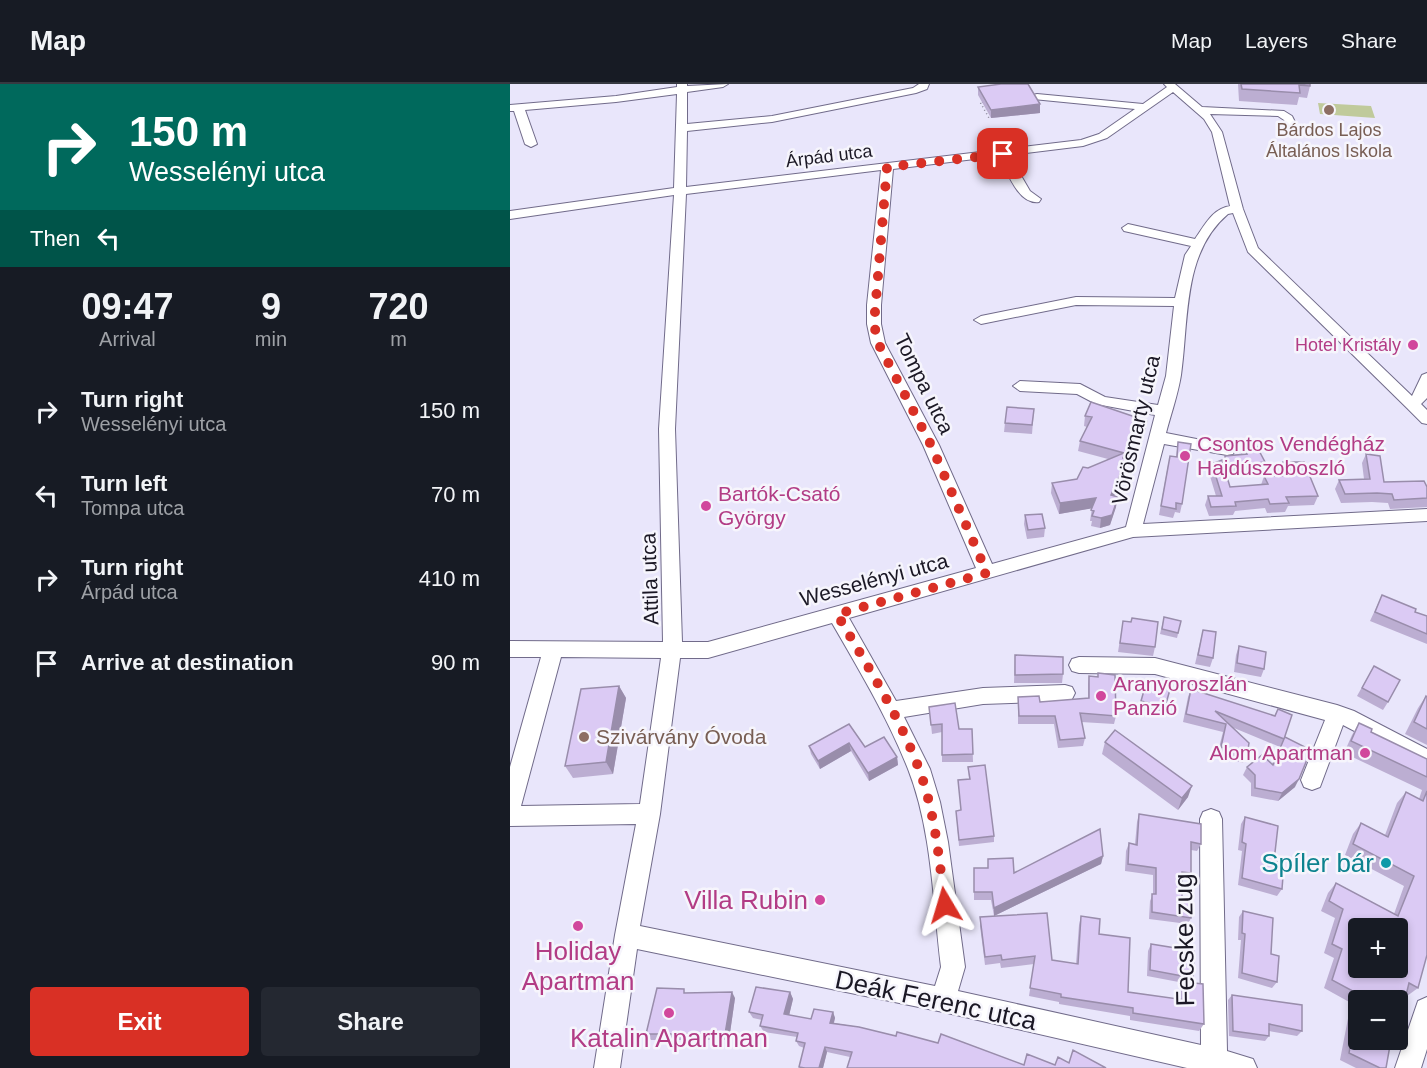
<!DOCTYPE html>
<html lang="en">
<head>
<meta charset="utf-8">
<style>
	:root { --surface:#171b24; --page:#242831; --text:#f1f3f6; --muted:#9ea1a6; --line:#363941; --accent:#d93025 }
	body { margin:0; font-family:Helvetica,sans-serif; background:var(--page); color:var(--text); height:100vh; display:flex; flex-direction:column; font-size:22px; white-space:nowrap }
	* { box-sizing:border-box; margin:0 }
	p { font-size:20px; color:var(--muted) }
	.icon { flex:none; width:33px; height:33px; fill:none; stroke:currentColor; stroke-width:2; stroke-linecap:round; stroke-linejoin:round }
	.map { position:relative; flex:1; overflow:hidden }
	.drawer { display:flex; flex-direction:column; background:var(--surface); width:510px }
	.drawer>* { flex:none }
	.top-card { background:#00695c; color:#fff; overflow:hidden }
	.buttons { position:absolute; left:838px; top:834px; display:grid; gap:12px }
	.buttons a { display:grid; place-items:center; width:60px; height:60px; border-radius:6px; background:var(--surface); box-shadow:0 3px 9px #0003; font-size:30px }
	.pin { position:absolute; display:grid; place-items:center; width:51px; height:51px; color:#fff; margin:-26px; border-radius:12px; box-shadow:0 3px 9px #0006 }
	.me { position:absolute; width:66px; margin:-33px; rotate:353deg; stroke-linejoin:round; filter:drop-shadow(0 0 4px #0008) }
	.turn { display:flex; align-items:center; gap:21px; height:126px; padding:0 30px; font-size:27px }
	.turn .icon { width:78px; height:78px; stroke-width:2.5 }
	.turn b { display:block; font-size:42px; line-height:51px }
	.then { display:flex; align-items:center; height:57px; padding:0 30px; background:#0003; gap:12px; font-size:22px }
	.eta { display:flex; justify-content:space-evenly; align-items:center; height:102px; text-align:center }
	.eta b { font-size:36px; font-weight:800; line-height:42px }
	.primary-button { display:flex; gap:12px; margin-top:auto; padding:12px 30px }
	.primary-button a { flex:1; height:69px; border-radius:6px; background:var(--accent); color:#fff; font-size:24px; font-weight:800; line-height:69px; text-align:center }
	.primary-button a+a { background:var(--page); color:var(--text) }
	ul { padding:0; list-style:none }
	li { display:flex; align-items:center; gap:18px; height:84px; padding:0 30px }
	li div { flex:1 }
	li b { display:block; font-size:22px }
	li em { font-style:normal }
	header { display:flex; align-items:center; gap:36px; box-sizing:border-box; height:84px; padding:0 30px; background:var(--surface); border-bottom:2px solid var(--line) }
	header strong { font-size:28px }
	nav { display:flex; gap:33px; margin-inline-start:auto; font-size:21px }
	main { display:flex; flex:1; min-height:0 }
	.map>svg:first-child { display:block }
	.green { fill:#c0ca9b }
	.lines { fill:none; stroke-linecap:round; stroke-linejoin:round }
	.minor-casing { stroke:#716b8a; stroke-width:2 }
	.path { stroke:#848193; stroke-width:1.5; stroke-dasharray:1 3; stroke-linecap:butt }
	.minor { fill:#fff; fill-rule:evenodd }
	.wall { fill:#bcaed2 }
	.shaded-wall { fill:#998dab }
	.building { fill:#dbcaf4; stroke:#998dab; stroke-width:1.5; fill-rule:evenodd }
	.route { stroke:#d93025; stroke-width:10; stroke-dasharray:0 18 }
	.education-dot { fill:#8d6e63; stroke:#f6f5fc; stroke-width:2 }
	.hotel-dot { fill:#d1479c; stroke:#f6f5fc; stroke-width:2 }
	.culture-dot { fill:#0f9aa8; stroke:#f6f5fc; stroke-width:2 }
	.labels { text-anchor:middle; stroke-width:5; stroke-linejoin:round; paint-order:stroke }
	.far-education-label { font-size:18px; fill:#785e54; stroke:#f6f5fc }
	.far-street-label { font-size:18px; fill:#1b1825; stroke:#f6f5fc }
	.far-hotel-label { font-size:18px; fill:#b23c85; stroke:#f6f5fc; text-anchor:end }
	.street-label { font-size:21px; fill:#1b1825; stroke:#f6f5fc }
	.hotel-label { font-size:21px; fill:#b23c85; stroke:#f6f5fc; text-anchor:start }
	.education-label { font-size:21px; fill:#785e54; stroke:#f6f5fc; text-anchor:start }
	.near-culture-label { font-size:26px; fill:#0d838f; stroke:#f6f5fc; text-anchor:end }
	.near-hotel-label { font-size:26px; fill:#b23c85; stroke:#f6f5fc }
	.near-street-label { font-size:26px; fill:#1b1825; stroke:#f6f5fc }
</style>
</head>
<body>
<header>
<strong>Map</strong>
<nav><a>Map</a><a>Layers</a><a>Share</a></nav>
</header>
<main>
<section class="drawer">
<div class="top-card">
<div class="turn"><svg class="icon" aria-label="right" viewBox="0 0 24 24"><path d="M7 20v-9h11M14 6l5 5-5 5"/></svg><div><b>150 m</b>Wesselényi utca</div></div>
<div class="then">Then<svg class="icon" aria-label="left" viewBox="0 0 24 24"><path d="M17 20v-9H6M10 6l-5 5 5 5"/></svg></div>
</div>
<div class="eta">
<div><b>09:47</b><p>Arrival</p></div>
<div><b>9</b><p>min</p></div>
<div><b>720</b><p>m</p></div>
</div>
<ul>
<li><svg class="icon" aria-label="right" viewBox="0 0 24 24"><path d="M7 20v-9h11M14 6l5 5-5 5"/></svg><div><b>Turn right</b><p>Wesselényi utca</p></div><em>150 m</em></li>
<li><svg class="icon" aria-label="left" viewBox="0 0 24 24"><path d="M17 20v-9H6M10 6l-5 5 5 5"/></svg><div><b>Turn left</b><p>Tompa utca</p></div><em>70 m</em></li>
<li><svg class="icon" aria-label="right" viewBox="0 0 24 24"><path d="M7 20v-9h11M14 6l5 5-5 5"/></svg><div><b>Turn right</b><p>Árpád utca</p></div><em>410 m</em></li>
<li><svg class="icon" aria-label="arrive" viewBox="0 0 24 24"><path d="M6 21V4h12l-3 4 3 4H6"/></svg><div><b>Arrive at destination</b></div><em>90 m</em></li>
</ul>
<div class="primary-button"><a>Exit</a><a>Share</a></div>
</section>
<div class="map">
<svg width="917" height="984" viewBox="0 0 917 984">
	<rect width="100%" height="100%" fill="#e9e6fb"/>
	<polygon class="green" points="808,19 861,22 865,34 810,30"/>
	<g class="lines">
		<defs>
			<g id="minor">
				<path d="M 167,0 L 177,0 L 177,2 L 218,0 L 213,3 L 177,8 L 177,40 L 262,32 L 403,4 L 409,0 L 419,0 L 417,5 L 406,9 L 262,38 L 177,47 L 176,103 L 571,56 L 589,50 L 625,25 L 523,15 L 523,11 L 527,10 L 633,20 L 657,3 L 654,0 L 665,0 L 692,23 L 774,27 L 782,32 L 789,46 L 784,49 L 780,48 L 774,36 L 768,32 L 700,30 L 712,48 L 733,125 L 748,164 L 902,312 L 912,291 L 917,289 L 917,314 L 911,320 L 917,326 L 917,340 L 912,339 L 897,324 L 738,168 L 723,129 L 718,130 C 672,169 679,236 671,291 C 668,310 661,330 656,349 L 717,361 L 723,362 L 725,366 L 723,370 L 717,371 L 654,360 L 633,440 L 917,425 L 917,437 L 623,453 L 339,534 L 386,617 L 473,604 L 555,601 L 562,603 L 565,609 L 562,615 L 555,617 L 473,620 L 394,633 L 420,685 L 430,718 L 438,758 L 455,883 L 448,907 L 691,961 L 690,735 L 693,728 L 701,725 L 709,728 L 712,735 L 717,967 L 743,975 L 747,984 L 677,984 L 433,928 L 127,865 L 110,984 L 84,984 L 105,851 L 126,740 L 0,742 L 0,683 L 31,573 L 0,573 L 0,557 L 153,558 L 149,345 L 164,111 L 0,135 L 0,127 L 164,104 L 167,10 L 106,18 L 15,26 L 27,60 L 21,63 L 15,60 L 4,27 L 0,27 L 0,21 L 106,12 L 167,3 ZM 663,8 L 694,35 L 702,48 L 720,122 C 702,125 695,141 685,155 L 618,140 L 612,144 L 614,147 L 681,162 L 675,171 L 665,214 L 566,213 L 471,232 L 464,236 L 471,240 L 566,221 L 664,222 L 656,292 L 648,321 L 595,313 L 570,300 L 510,297 L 503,302 L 510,307 L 567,310 L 586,320 L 645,331 L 616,443 L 482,480 L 429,361 L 375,259 L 371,240 L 371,221 L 383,85 L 489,72 C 497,87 508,121 529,118 L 531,115 L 520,107 L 499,71 L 573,62 L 597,54 ZM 371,86 L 357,221 L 357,240 L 361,259 L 413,361 L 466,484 L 198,558 L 172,558 L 165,345 L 176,110 ZM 322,539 C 349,586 378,634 398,685 C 422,746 423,818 431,883 L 425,902 L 130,842 L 150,730 L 170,574 L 198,574 ZM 51,573 L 151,574 L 130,720 L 11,722 Z"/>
				<polygon points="569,573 645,574 827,621 844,627 917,665 917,685 833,641 810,703 802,706 794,703 791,696 815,636 645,590 569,589 562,587 559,581 562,575"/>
				<polygon points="917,913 917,965 911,984 885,984 908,917"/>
			</g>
		</defs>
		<use href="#minor" class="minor-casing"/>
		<polyline class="path" points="473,18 470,18 479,34"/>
		<use href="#minor" class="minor"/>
	</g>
	<g class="wall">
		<polygon points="728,0 800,0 800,2 797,14 789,13 787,21 729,17"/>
		<polygon points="468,3 530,29 481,34 468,11"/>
		<polygon points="524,325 522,350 494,348 495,339"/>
		<polygon points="575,332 635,348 630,358 624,356 616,375 615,386 604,412 606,423 600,441 590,444 581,442 582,437 580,437 582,424 549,430 541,409 542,399 567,395 598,375 568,367 570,357 577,343 574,342"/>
		<polygon points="668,358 672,420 670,429 665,428 663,434 649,431 658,381 666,373"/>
		<polygon points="733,363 755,378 752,387 716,391 720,403 751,401 754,392 769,392 769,388 773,378 808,412 804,421 778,422 775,428 757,429 755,424 725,427 723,431 699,432 695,421 698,412 706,412 699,389 702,380 713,380 715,372 731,370"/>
		<polygon points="856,370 874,398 917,403 917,423 880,425 878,419 862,418 831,419 825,405 829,396 854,395 852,379"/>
		<polygon points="515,431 535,444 534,453 517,455 514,440"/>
		<polygon points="872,511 905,528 917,532 917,560 860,537"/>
		<polygon points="654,533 671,537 667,554 650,550"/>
		<polygon points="613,537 645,563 643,572 608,568"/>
		<polygon points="693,546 703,574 700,583 685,580"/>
		<polygon points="729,562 754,585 751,593 724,588 726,571"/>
		<polygon points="505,571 553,590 552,599 504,599"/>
		<polygon points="864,582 878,618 873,626 847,612"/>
		<polygon points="588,589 606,632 604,640 571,638 575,654 573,662 548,664 544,640 508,640 508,613 530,618 578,614 578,600 579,592 588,592"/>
		<polygon points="637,596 661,602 653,632 629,625"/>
		<polygon points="109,602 116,614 103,690 63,694 55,682"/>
		<polygon points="681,605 764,632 768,625 785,703 768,717 741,712 741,699 733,691 737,683 762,680 770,663 724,644 737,671 733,679 707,671 713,648 673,638 678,613"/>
		<polygon points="916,612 917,613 917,661 895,650 908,624"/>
		<polygon points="420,631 449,645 462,645 463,678 432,678 432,648 422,650"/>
		<polygon points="849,639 861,648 917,675 917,871 908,904 897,912 896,911 891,932 888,934 888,916 876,984 846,984 830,976 841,919 814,904 824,874 814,869 825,834 811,827 818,809 826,799 884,830 894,802 835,771 843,750 851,739 875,751 887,719 896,708 909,715 912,706 834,669 842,651"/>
		<polygon points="339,640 355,663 387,673 388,681 359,697 341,667 310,685 301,670 299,662"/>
		<polygon points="595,658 678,713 668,726 592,670"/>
		<polygon points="458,683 484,752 484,758 449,762 446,727 451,726 448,696 459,695"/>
		<polygon points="629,730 691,760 687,767 681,766 681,789 678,796 672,795 672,814 681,834 678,840 639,835 640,817 643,810 643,791 615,787 616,767 619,759 625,760 627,738"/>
		<polygon points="735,733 764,777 772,805 767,812 728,801 732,767 728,766 731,740"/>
		<polygon points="593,772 591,780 484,832 481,816 464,816 464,784 478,784 478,775 504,789"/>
		<polygon points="733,827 761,870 767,898 762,904 728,894 731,856 728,856 729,833"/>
		<polygon points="571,832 589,850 618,908 671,916 671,905 674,899 637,892 638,867 641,860 683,894 680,898 694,940 689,947 620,936 620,932 549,920 549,918 519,912 524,880 491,884 490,879 475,881 470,842 470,833 542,876 566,880 569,841"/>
		<polygon points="246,903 280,908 283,915 279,931 301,935 304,925 323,928 325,934 324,939 349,943 386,952 387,948 428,959 431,950 514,981 517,970 545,981 548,973 559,979 563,966 596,984 337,984 340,973 317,968 313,984 290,984 289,983 294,964 289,962 286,957 287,953 254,948 250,942 252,936 243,934 239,928"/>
		<polygon points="177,909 225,914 219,956 141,956 136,950"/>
		<polygon points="722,911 792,947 787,952 759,947 759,952 755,957 719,952 718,916"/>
	</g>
	<g class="shaded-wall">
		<polygon points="530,20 530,29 481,34 481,26"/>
		<polygon points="637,337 635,348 630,358 632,348"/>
		<polygon points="626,346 624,356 612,385 613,374"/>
		<polygon points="617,375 615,386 600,422 601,411"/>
		<polygon points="608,413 606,423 600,441 590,444 591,434"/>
		<polygon points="586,414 584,424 549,430 550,419"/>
		<polygon points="109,602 116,614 103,690 96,678"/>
		<polygon points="339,659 341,667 310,685 308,677"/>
		<polygon points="387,673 388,681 359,697 358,689"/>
		<polygon points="789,695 785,703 768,717 772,709"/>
		<polygon points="682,702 678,713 668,726 672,714"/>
		<polygon points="593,772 591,780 484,832 484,824"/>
		<polygon points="222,908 225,914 219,956 215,950"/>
		<polygon points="280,908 283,915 278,936 274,930"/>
		<polygon points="323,928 325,934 322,945 320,939"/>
		<polygon points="315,963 317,968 313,984 309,984"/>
	</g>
	<g class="building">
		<polygon points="491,0 518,0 530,20 481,26 468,3"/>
		<polygon points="731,0 800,0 800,2 789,1 790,9 732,5"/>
		<polygon points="581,318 637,337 632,348 626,346 613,374 617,375 601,411 608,413 602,431 591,434 582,432 584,427 581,426 586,414 550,419 542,399 567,395 573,383 578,384 614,369 570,357 582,333 575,332"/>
		<polygon points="497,323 524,325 522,341 495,339"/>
		<polygon points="668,358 681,360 672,420 666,419 666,425 651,422 660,372 667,373"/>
		<polygon points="746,361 755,378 716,383 715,372 737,370 733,363"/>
		<polygon points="856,370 870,372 874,398 914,397 917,403 917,414 884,416 882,410 867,409 835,410 829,396 860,395"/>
		<polygon points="712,376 720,403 758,400 754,392 772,392 773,378 794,378 808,412 776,413 779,419 760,420 758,415 725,418 726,422 701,423 698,412 712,412 702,380"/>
		<polygon points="532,430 535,444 518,446 515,431"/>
		<polygon points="872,511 906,525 905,528 917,532 917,550 865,528"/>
		<polygon points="654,533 671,537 668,549 652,545"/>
		<polygon points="622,534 648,538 645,563 610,559 613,537 621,538"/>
		<polygon points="693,546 706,548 703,574 688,571"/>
		<polygon points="729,562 756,568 754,585 727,579"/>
		<polygon points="505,571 553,573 553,590 505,591"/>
		<polygon points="864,582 890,596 878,618 852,604"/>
		<polygon points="588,589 605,591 606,632 570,629 575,654 550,656 545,632 509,632 508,613 529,612 530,618 579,614 579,592 588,593"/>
		<polygon points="637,596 661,602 655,623 631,617"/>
		<polygon points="109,602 96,678 55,682 71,605"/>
		<polygon points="681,605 765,632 768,625 782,631 774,655 775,653 801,666 789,695 772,709 745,704 745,691 737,683 752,671 763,681 774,655 705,627 739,659 737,671 711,663 716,640 676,630"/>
		<polygon points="916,612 917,613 917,645 904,638"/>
		<polygon points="445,619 449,645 462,645 463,670 432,671 432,640 421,641 419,623"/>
		<polygon points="849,639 862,645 861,648 917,675 917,693 841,657"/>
		<polygon points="339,640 355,663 374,653 387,673 358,689 339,659 308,677 299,662"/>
		<polygon points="605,646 682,702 672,714 595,658"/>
		<polygon points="475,681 484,752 449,756 446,727 451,726 448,696 460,695 458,683"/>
		<path d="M 917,707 L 917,871 L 908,904 L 899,899 L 891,932 L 888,931 L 888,916 L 849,916 L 850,911 L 822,896 L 832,865 L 822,860 L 833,825 L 819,817 L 826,799 L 888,832 L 904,792 L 843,760 L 851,739 L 878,753 L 896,708 L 913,717 ZM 849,844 L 888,844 L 888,884 L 849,884 Z"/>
		<polygon points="629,730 691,740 691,760 681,758 681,789 672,788 672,814 681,815 681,834 642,828 642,810 646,810 646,784 618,780 619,759 627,761"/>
		<polygon points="735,733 768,742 764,777 774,779 772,805 732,794 736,760 732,758"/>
		<polygon points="590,745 593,772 484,824 482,808 464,808 464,784 478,784 478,775 503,774 504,789"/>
		<polygon points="733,827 763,834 761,870 769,872 767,898 732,889 735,850 732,849"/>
		<polygon points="537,829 542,876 568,880 571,832 590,835 589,850 620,854 618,908 675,916 675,898 693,900 694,940 623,929 623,924 551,913 551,910 520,904 525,872 492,876 491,871 475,873 470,833"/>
		<polygon points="641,860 684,867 683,894 640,886"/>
		<polygon points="246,903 280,908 274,930 301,935 304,925 323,928 320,939 349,943 386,952 387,948 428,959 431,950 514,981 517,970 545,981 548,973 559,979 563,966 596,984 337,984 342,968 315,963 309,984 295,984 289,983 295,959 286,957 288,949 250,942 253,931 239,928"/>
		<polygon points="147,904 174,905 174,909 222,908 215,950 136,950"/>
		<polygon points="722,911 792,921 792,947 759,940 759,952 723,947"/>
		<polygon points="849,916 849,956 881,956 876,984 870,984 839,969"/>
	</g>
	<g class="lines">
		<path class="route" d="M 435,821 C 429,775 425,728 409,685 C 389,631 356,580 327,530 L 477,489 L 421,361 L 368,259 L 364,240 L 377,83 L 493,70"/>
	</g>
	<g class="education-dot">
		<circle cx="819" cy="26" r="6"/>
		<circle cx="74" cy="653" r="6"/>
	</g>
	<g class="hotel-dot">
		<circle cx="903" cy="261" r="6"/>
		<circle cx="675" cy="372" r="6"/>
		<circle cx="196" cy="422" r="6"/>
		<circle cx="591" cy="612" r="6"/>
		<circle cx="855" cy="669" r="6"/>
		<circle cx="310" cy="816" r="6"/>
		<circle cx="68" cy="842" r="6"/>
		<circle cx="159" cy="929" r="6"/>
	</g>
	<circle class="culture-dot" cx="876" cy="779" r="6"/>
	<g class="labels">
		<g class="far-education-label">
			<text x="819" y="52">Bárdos Lajos<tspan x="819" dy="21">Általános Iskola</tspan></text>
		</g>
		<g class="far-street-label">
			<text transform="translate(319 72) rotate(-7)" y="6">Árpád utca</text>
		</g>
		<g class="far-hotel-label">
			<text x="891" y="267">Hotel Kristály</text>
		</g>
		<g class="street-label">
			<text transform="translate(414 300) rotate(64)" y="7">Tompa utca</text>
			<text transform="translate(626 346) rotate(-77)" y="7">Vörösmarty utca</text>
			<text transform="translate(140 495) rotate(-92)" y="7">Attila utca</text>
			<text transform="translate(364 496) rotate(-15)" y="7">Wesselényi utca</text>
		</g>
		<g class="hotel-label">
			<text x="687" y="367">Csontos Vendégház<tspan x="687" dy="24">Hajdúszoboszló</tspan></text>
			<text x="208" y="417">Bartók-Csató<tspan x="208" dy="24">György</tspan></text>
			<text x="603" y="607">Aranyoroszlán<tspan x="603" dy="24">Panzió</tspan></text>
			<text x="843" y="676" text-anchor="end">Alom Apartman</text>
		</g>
		<g class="education-label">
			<text x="86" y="660">Szivárvány Óvoda</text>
		</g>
		<g class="near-culture-label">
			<text x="864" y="788">Spíler bár</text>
		</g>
		<g class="near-hotel-label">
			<text x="298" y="825" text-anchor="end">Villa Rubin</text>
			<text x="68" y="876">Holiday<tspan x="68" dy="30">Apartman</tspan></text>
			<text x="159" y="963">Katalin Apartman</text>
		</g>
		<g class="near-street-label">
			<text transform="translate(674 856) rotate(-91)" y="9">Fecske zug</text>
			<text transform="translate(426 916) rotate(12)" y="9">Deák Ferenc utca</text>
		</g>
	</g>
</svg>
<div class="buttons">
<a>+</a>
<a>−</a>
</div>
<div class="pin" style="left:493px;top:70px;background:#d93025"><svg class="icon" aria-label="arrive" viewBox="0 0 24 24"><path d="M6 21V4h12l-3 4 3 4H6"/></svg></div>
<svg class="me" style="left:435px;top:821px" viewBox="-20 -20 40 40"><path d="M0-17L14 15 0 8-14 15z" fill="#d93025" stroke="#fff" stroke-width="4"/></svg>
</div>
</main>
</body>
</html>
